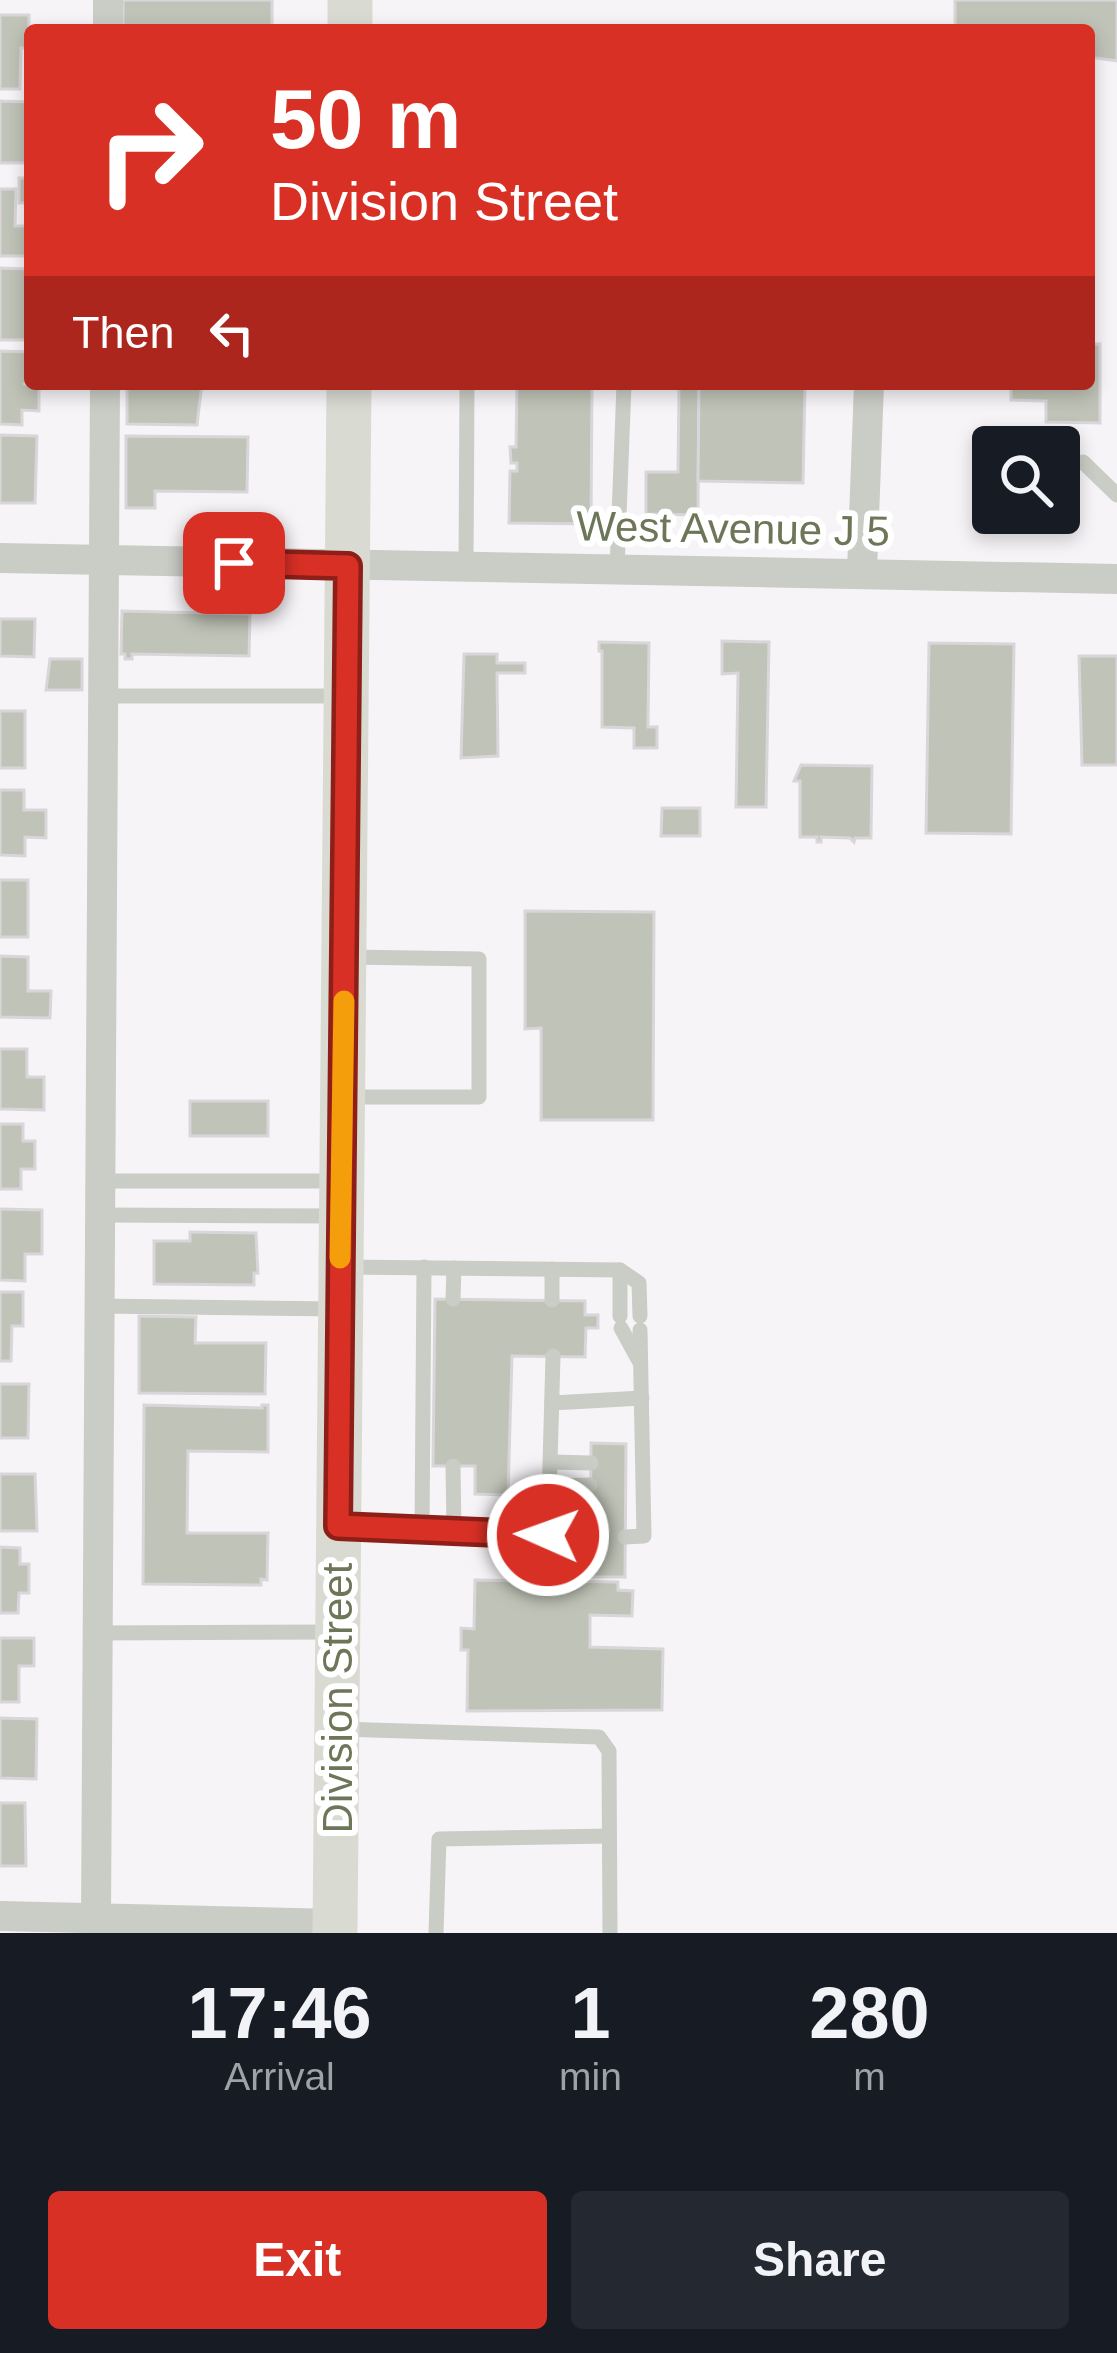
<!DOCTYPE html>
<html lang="en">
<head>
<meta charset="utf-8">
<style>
	:root { --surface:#171b24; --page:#242831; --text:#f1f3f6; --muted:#9ea1a6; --accent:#d93025 }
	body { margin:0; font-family:Arial,sans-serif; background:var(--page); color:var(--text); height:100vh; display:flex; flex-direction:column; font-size:45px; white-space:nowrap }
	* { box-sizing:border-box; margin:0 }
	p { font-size:39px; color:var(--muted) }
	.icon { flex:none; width:66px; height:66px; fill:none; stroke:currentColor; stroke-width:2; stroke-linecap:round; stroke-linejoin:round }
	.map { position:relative; height:1933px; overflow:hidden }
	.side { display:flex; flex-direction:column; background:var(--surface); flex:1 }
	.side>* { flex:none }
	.top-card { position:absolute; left:24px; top:24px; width:1071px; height:366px; border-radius:12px; box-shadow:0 6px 18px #0003; background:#d93025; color:#fff; overflow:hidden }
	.buttons { position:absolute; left:972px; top:426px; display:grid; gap:24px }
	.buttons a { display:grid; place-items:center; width:108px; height:108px; border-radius:12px; background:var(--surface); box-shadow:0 6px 18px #0003; font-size:60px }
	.pin { position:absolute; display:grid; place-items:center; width:102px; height:102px; color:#fff; margin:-51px; border-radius:24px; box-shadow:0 6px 18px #0006 }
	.me { position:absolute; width:132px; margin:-66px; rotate:272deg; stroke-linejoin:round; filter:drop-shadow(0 0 9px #0008) }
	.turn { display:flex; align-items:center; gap:42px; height:252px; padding:0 48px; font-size:54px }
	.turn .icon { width:156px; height:156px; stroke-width:2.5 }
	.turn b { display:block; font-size:84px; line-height:102px }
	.then { display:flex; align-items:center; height:114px; padding:0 48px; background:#0003; gap:24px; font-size:45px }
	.eta { display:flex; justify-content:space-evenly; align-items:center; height:204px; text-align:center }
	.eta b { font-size:72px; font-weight:800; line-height:84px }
	.action { display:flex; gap:24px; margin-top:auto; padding:24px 48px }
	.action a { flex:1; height:138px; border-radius:12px; background:var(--accent); color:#fff; font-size:48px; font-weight:800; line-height:138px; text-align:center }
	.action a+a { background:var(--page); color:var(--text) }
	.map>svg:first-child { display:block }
	.building { fill:#c0c3b7; stroke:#d9d6d9; stroke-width:3 }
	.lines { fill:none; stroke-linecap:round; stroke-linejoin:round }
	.lane { stroke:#cacdc5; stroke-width:15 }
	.street { stroke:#cacdc5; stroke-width:30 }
	.secondary { stroke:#d9dbd3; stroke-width:45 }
	.route-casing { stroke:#8d1f18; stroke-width:30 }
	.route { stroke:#d93025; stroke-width:21 }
	.slow { stroke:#f59e0b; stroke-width:21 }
	.labels { text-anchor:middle; stroke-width:12; stroke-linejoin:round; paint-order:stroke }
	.street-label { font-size:42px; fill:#6d7658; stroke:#fff }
</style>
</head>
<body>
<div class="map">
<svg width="1117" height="1933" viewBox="0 0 1117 1933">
	<rect width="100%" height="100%" fill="#f7f4f7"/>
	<g class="building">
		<rect x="123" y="0" width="149" height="30"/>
		<polygon points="955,0 1117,0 1117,61 1089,57 1089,30 955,30"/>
		<polygon points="0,15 29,15 29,48 21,48 20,89 0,89"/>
		<polygon points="0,101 30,102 30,163 0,163"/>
		<rect x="19" y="178" width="11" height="25"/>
		<polygon points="0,189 16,189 15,226 28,226 28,256 0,256"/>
		<polygon points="0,268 30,269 30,340 0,340"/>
		<polygon points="1089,344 1100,344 1100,423 1046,422 1046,401 1011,400 1011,384 1089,384"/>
		<polygon points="0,351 30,352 30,382 23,384 39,385 39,411 22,410 22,425 0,424"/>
		<polygon points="127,384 202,384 197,425 127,424"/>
		<polygon points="517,384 592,384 591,524 509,523 510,471 517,471 517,463 511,463 510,447 516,447"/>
		<polygon points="679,384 699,384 698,515 646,514 646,472 678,472"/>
		<polygon points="699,384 805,385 803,483 698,481"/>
		<polygon points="0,435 37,436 35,503 0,503"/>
		<polygon points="126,436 248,437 247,492 155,491 155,508 126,508"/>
		<polygon points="122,611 247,614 250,615 249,656 132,654 132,659 125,659 125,654 121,654"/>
		<polygon points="0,619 35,619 34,657 0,656"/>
		<polygon points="722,641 769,642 766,807 736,807 738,673 722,674"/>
		<polygon points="599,642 649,643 648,727 657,727 657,748 634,748 634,728 602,727 602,651 599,651"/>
		<polygon points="929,643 1014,644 1011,834 926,833"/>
		<polygon points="464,654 497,654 497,663 525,663 525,673 497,673 498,756 461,758"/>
		<polygon points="1079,656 1117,656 1117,765 1082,765"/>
		<polygon points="50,659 82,659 82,690 46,690"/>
		<rect x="0" y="711" width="25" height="57"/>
		<polygon points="801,765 872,766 871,838 855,838 854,842 850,838 821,837 821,842 817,842 817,837 800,837 800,781 794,781"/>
		<polygon points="0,790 24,790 24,810 46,810 46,838 25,837 25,856 0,855"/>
		<polygon points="662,808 700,808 700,836 661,836"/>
		<rect x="0" y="880" width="28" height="57"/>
		<polygon points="525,911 654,912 653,1120 541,1120 541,1028 525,1029"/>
		<polygon points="0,956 28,957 28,991 51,991 50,1018 0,1017"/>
		<polygon points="0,1049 27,1049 27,1077 44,1077 44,1110 0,1109"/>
		<rect x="190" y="1101" width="78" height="35"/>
		<polygon points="0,1124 23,1124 23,1141 35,1141 35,1169 21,1169 21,1189 0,1189"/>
		<polygon points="0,1209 42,1210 42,1254 25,1254 25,1281 0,1280"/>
		<polygon points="190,1232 256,1233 258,1273 254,1273 254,1285 154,1284 154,1241 190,1241"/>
		<polygon points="0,1292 23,1292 23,1326 12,1326 11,1361 0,1361"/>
		<polygon points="435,1299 585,1301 585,1315 598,1315 598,1328 586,1328 585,1357 512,1356 508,1495 475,1494 475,1466 433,1466"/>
		<polygon points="139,1316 196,1317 195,1343 266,1343 265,1394 139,1393"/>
		<polygon points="0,1384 29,1384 28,1438 0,1438"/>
		<polygon points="144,1405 262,1408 262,1405 268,1405 268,1452 188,1451 187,1533 268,1533 267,1580 261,1579 261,1585 143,1584"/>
		<polygon points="591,1443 626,1444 625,1577 590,1577"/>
		<polygon points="0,1474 35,1474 37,1531 0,1531"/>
		<polygon points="0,1547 20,1548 20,1564 29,1564 29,1593 19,1593 18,1613 0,1613"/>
		<polygon points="475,1580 618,1582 618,1590 633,1591 632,1616 590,1615 590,1647 663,1649 662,1710 467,1711 468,1650 461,1650 461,1628 474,1629"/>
		<polygon points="0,1638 34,1638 34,1666 19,1666 19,1702 0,1702"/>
		<polygon points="0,1718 37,1719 36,1779 0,1778"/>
		<polygon points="0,1803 25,1803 26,1866 0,1866"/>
	</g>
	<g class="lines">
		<g class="lane">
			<polyline points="1083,462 1117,495"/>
			<polyline points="466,567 467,384"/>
			<polyline points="617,569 624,384"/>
			<polyline points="102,696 343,696"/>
			<polyline points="346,1097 479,1097 479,959 347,957"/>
			<polyline points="99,1181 338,1181"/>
			<polyline points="99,1215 338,1216"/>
			<polyline points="343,1267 620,1270 639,1283 640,1316"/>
			<polyline points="552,1269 552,1300"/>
			<polyline points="620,1270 620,1316"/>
			<polyline points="453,1299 454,1268"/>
			<polyline points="99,1306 338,1309"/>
			<polyline points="621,1328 639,1361"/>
			<polyline points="552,1403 642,1398"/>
			<polyline points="552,1462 591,1463"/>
			<polyline points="453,1466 454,1532"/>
			<polyline points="551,1486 590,1485"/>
			<polyline points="550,1511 590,1510"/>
			<polyline points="341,1526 548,1536 553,1356"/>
			<polyline points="422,1530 424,1267"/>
			<polyline points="548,1536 590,1537"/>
			<polyline points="625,1537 644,1536 640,1330"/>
			<polyline points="97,1633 335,1632"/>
			<polyline points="339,1729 599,1737 609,1751 610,1933"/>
			<polyline points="436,1933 439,1839 609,1836"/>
		</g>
		<g class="street">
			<polyline points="108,30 108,0"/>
			<polyline points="0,558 1117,579"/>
			<polyline points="862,571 869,384"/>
			<polyline points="0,1916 335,1924"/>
			<polyline points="96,1919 105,384"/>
		</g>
		<g class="secondary">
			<polyline points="350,30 350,0"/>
			<polyline points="335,1933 349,384"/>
		</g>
	</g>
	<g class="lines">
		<defs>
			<polyline id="route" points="234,563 348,566 338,1526 548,1535"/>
		</defs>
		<use href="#route" class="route-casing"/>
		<use href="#route" class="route"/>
		<polyline class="slow" points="340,1258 344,1001"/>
	</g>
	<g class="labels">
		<g class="street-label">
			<text transform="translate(733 528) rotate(1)" y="15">West Avenue J 5</text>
			<text transform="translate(337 1698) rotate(-90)" y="15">Division Street</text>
		</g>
	</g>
</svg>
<div class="buttons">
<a><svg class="icon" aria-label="search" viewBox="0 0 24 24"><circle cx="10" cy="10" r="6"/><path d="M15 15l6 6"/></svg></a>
</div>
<div class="pin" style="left:234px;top:563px;background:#d93025"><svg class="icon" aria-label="arrive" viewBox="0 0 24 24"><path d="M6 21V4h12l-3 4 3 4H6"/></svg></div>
<svg class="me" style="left:548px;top:1535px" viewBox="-20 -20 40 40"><circle r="17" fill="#d93025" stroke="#fff" stroke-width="3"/><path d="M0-11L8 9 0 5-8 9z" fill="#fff"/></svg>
<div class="top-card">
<div class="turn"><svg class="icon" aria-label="right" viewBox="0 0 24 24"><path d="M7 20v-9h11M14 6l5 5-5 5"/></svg><div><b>50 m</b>Division Street</div></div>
<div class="then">Then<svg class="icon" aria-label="left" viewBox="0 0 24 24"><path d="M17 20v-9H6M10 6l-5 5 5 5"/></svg></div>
</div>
</div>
<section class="side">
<div class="eta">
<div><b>17:46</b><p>Arrival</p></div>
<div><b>1</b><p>min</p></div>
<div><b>280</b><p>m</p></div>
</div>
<div class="action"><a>Exit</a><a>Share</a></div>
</section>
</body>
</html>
